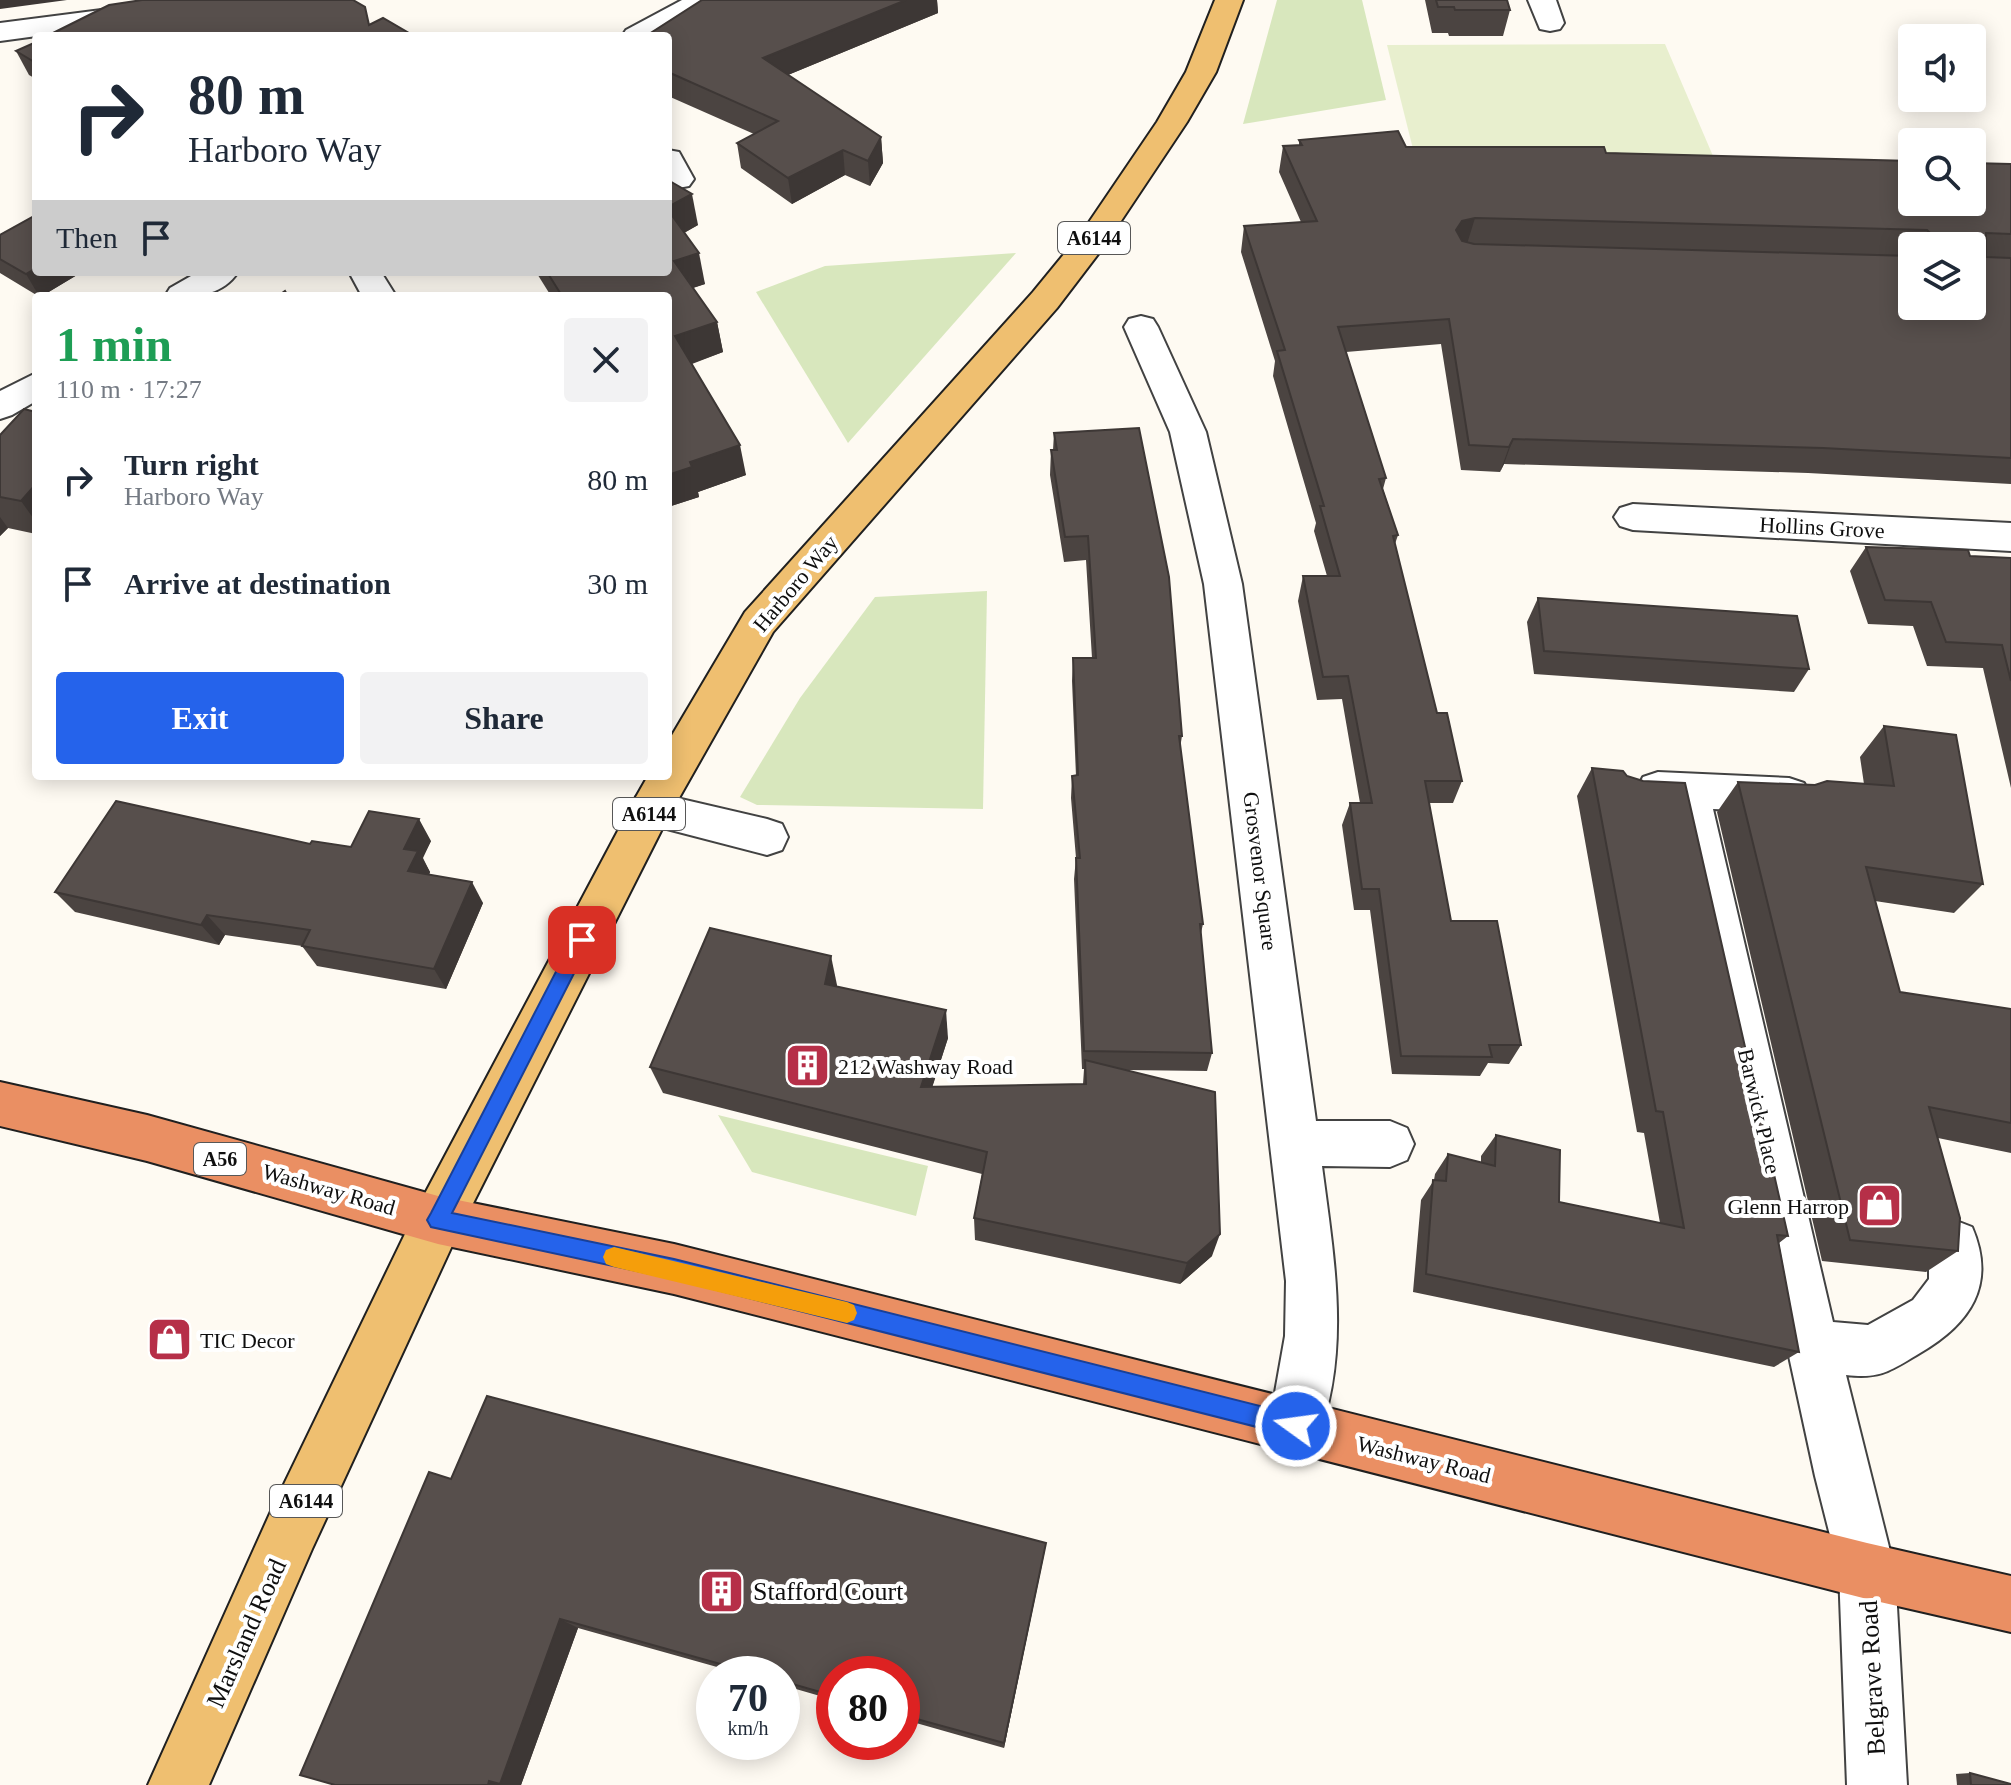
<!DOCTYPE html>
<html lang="en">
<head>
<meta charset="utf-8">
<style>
	:root { --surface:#fff; --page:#f2f2f3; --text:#1f2937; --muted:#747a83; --accent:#2563eb }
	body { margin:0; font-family:"Times New Roman",serif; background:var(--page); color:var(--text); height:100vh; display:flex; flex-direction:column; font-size:30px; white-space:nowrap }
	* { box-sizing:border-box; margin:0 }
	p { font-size:26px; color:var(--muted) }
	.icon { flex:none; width:44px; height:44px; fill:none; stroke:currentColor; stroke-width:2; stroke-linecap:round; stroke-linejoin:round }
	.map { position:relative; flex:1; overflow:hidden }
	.sheet { position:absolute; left:32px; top:292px; width:640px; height:488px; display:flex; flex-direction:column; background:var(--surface); border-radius:8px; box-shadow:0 4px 20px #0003 }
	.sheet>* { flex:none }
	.top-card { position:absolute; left:32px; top:32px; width:640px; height:244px; border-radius:8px; box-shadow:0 4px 20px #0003; background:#fff; color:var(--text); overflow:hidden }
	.fabs { position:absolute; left:1898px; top:24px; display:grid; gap:16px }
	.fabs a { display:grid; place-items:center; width:88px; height:88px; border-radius:8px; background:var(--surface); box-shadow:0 4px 20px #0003; font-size:40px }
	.speed { position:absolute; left:696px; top:1656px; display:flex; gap:16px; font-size:40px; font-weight:700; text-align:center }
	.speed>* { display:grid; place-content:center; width:104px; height:104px; border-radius:50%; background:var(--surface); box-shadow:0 4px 20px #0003; line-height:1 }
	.speed small { font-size:20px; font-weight:400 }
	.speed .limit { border:12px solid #d22; background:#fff; color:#111 }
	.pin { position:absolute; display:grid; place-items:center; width:68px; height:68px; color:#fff; margin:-34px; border-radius:16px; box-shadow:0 4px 12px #0006 }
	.me { position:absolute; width:88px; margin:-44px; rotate:284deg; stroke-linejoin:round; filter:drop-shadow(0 0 6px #0008) }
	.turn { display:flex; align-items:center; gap:28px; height:168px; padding:0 24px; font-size:36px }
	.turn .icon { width:104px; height:104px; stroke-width:2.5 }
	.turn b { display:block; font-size:56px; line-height:68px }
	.then { display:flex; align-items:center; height:76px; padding:0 24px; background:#0003; gap:16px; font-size:30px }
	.round { display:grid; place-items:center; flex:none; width:84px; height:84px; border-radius:8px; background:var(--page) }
	.head { display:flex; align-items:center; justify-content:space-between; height:136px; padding:0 24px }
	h1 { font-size:48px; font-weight:600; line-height:60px; color:#1e9e55 }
	.button { display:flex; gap:16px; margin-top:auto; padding:16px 24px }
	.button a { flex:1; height:92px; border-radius:8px; background:var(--accent); color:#fff; font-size:32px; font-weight:600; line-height:92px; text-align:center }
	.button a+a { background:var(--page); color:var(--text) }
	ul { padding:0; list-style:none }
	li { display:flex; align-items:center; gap:24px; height:104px; padding:0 24px }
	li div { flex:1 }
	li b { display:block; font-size:30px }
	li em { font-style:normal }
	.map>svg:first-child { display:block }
	.green { fill:#d8e7bd }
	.pitch { fill:#e8efce }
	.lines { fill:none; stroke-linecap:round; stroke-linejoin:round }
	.minor-casing { stroke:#424242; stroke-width:4 }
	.major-casing { stroke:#202020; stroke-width:4 }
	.highway-casing { stroke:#202020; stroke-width:4 }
	.minor { fill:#fff; fill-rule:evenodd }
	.major { fill:#efbf70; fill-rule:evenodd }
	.highway { fill:#ea8f63; fill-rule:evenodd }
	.wall { fill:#4b4441; fill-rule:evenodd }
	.shaded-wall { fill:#3d3735 }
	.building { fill:#574f4c; stroke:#3d3735; stroke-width:2; fill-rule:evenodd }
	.route { fill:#2563eb; stroke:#184099; stroke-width:2 }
	.slow { fill:#f59e0b }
	.labels { text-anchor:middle; stroke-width:8; stroke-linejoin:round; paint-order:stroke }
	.shield { fill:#fff; stroke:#575757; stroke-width:2 }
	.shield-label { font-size:20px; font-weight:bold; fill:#0f0f0f }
	.street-label { font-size:22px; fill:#0f0f0f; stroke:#fff }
	.poi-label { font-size:22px; fill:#0f0f0f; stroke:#fff; text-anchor:start }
	.near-poi-label { font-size:26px; fill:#0f0f0f; stroke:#fff; text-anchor:start }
	.near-street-label { font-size:26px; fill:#0f0f0f; stroke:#fff }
</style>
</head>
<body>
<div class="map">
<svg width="2011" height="1785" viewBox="0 0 2011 1785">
	<rect width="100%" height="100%" fill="#fefaf2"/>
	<g class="green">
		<polygon points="1277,0 1362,0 1386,100 1243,124"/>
		<polygon points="1016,253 848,443 756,292 825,266"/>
		<polygon points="987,591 983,809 757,805 740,797 800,698 875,597"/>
		<polygon points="718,1115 928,1166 916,1216 752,1172"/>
	</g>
	<polygon class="pitch" points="1665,44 1713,156 1415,157 1387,45"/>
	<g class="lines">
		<defs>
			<g id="minor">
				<polygon points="179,0 257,0 253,6 243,8 0,41 0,23"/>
				<polygon points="682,0 717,0 713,6 657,36 622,36 626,30"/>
				<polygon points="1528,0 1556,0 1564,23 1560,29 1550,31 1540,29"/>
				<polygon points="668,150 679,152 694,179 689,186 678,188 668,186"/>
				<path d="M 198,272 L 238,272 C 221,298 193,296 165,296 L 170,288 Z"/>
				<polygon points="349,272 381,272 396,296 362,296"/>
				<path d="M 1141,316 L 1153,319 L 1158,327 L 1206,432 L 1242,584 L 1316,1121 L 1390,1121 L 1407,1128 L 1414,1144 L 1407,1160 L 1390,1167 L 1322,1166 C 1334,1259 1352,1355 1315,1445 L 1296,1453 L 1277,1445 L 1269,1426 L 1285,1336 L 1286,1281 L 1204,584 L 1170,432 L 1124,327 L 1129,319 Z"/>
				<polygon points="36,373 36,401 12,415 0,419 0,391"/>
				<polygon points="1633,504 2011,523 2011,551 1633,530 1620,526 1614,517 1620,508"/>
				<path d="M 1658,772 L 1789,778 L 1804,783 L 1810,795 L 1804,807 L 1789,812 L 1713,809 L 1833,1322 L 1868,1325 L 1913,1300 L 1929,1279 L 1929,1244 L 1936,1227 L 1954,1220 L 1972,1227 C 1997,1285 1970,1324 1920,1353 C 1890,1371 1881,1379 1846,1375 L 1895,1571 L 1907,1785 L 1847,1785 L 1839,1571 L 1815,1476 L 1670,807 L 1643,801 L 1637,789 L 1643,777 Z"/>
				<polygon points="651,792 767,819 782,824 788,837 782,850 767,855 636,821 630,809 636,797"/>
			</g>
			<polygon id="major" points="1215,0 1243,0 1216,72 1187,122 1105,245 1057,308 773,632 666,821 456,1237 312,1549 209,1785 148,1785 272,1509 420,1203 636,797 648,776 668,776 668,742 745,612 1033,292 1083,231 1157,122 1186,72"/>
			<polygon id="highway" points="0,1082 147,1115 438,1196 674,1244 1867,1543 2011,1576 2011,1632 1867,1599 674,1294 438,1244 147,1161 0,1126"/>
		</defs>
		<use href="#minor" class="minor-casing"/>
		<use href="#major" class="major-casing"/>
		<use href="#highway" class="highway-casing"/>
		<use href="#minor" class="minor"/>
		<use href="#major" class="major"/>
		<use href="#highway" class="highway"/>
	</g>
	<g class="wall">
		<polygon points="937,0 938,13 788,75 881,137 883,163 870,186 845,175 792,204 741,168 737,143 754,134 668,96 668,36"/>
		<polygon points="1425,0 1507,0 1510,10 1503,36 1449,36 1448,33 1432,33"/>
		<polygon points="36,42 36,79 29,75 16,51"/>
		<path d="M 1299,140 L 1406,147 L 2011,164 L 2011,484 L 1808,473 L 1504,464 L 1500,472 L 1461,470 L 1441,344 L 1346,352 L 1386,478 L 1383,489 L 1398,535 L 1395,544 L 1437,713 L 1462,781 L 1453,803 L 1429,803 L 1451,921 L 1521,1045 L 1509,1064 L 1488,1063 L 1480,1076 L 1392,1074 L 1370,910 L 1354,910 L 1342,825 L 1350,803 L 1360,803 L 1342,699 L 1317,700 L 1298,601 L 1303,576 L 1327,576 L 1314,531 L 1316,523 L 1273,376 L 1275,361 L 1241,252 L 1244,226 L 1301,222 L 1279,172 L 1283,146 L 1299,145 ZM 1912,246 L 1972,246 L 1912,306 Z"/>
		<polygon points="668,180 698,225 684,233 705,284 693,288 717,322 723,352 692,364 746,475 698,492 699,497 668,507 668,296 551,296 536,272 668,272"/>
		<polygon points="0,235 36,272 82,272 42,296 38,296 0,273"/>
		<polygon points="36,412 36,534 8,528 0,536 0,435"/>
		<polygon points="1054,433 1182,736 1180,748 1203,924 1201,933 1212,1053 1207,1071 1125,1070 1212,1256 1180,1284 975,1240 974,1218 982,1174 663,1093 650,1067 837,985 837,986 948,1038 932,1087 1083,1084 1084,1069 1082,1069 1074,879 1076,858 1071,798 1072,776 1076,776 1072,681 1073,658 1092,658 1086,560 1064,562 1050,475 1051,450 1053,450"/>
		<polygon points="1866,547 1970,556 2011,558 2011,788 1983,668 1927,666 1913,626 1868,624 1850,571"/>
		<polygon points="1538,598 1809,669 1794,692 1534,674 1527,622"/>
		<polygon points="1884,726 1983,884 1954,913 1875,901 1900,992 2011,1009 2011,1153 1938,1138 1958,1251 1926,1272 1822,1261 1717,812 1738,782 1815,785 1864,784 1860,757"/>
		<polygon points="1592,768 1788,1236 1779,1243 1799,1352 1774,1367 1413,1292 1421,1200 1434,1180 1435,1174 1448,1154 1481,1162 1481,1156 1496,1135 1559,1202 1660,1223 1644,1133 1637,1132 1577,796"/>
		<polygon points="431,841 422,858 430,872 429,875 483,903 446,989 317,966 302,946 225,935 219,945 75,912 55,892 310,844 351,847"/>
		<polygon points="451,1479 1046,1543 1004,1748 902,1719 902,1674 834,1674 834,1700 782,1685 782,1674 742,1674 578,1628 521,1785"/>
		<polygon points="1970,1773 2011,1785 1957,1785 1956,1774"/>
	</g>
	<g class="shaded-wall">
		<polygon points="0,0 67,0 0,9"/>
		<polygon points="906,0 937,0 938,13 766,84 763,58"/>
		<polygon points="881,137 883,163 870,186 868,161"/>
		<polygon points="843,150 845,175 792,204 788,178"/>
		<polygon points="692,194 698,225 673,239 668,216 668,207"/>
		<polygon points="1475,218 1467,244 1454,247 1456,230 1462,221"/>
		<polygon points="699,253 705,284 680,292 674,261"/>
		<polygon points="36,268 36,272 82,272 42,296 39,296 26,274"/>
		<polygon points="717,322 723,352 682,367 675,336"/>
		<polygon points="1513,439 1504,464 1500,472 1509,447"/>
		<polygon points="740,445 746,475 698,492 699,497 668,507 668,475 690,462"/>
		<polygon points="36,484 36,522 21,501"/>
		<polygon points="0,517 8,528 0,536"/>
		<polygon points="419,819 431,841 423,858 430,872 421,892 408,871 404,849"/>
		<polygon points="472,882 483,903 446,989 434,969"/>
		<polygon points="207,915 225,935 219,945 201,925"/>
		<polygon points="831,956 837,985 831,1012 825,984"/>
		<polygon points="946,1010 948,1038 924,1113 921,1087"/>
		<polygon points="1220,1234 1212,1256 1180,1284 1187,1263"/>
		<polygon points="1046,1543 1044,1555 1004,1748 1004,1743"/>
		<polygon points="560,1619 578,1628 521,1785 488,1785"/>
	</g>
	<g class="building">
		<polygon points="142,0 353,0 365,7 369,25 383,18 414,36 47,36 109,5"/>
		<polygon points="702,0 906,0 763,58 881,137 868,161 843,150 788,178 737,143 778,121 668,72 668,36 646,36"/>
		<polygon points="1436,0 1507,0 1510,10 1455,10 1454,7 1438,7"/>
		<polygon points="36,42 36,63 16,51"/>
		<path d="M 1398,131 L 1406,147 L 1604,147 L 1606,153 L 1912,161 L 1912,202 L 1972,202 L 1972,163 L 2011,164 L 2011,234 L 1986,233 L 1986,257 L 2011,258 L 2011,458 L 1823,448 L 1513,439 L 1509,447 L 1469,445 L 1449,319 L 1338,327 L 1386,478 L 1379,479 L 1398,535 L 1393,536 L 1437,713 L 1447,713 L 1462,781 L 1425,781 L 1451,921 L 1497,921 L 1521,1045 L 1489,1045 L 1492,1057 L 1401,1056 L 1379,889 L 1362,889 L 1350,803 L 1372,803 L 1348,676 L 1323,677 L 1303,576 L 1340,576 L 1320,506 L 1324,506 L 1277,351 L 1285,350 L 1244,226 L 1317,221 L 1283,146 L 1302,145 L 1299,140 ZM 1475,218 L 1927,230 L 1930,233 L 1930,246 L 1972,246 L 1972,306 L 1912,306 L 1912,256 L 1474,244 L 1462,241 L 1456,230 L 1462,221 Z"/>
		<polygon points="668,180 692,194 668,207"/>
		<polygon points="668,210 699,253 674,261 717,322 675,336 740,445 690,462 692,467 668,475 668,296 562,296 547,272 668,272"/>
		<polygon points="36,215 36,268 26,274 0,259 0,235"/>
		<polygon points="285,291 288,296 278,296"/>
		<polygon points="24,409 36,412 36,484 21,501 0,497 0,435"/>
		<polygon points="1139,428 1169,577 1182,736 1179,736 1203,924 1200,924 1212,1053 1084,1051 1076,858 1080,858 1072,776 1078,775 1073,658 1096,658 1088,536 1065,537 1051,450 1057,450 1054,433"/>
		<polygon points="1866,547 1968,550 1970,556 2011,558 2011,681 2002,645 1946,642 1931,602 1885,600"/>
		<polygon points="1538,598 1797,616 1809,669 1544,651"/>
		<polygon points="1884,726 1956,735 1983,884 1866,867 1900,992 2011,1009 2011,1123 1929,1107 1960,1218 1958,1251 1850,1240 1738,782 1815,785 1827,781 1894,786"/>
		<polygon points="1592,768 1623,771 1627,776 1643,781 1685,783 1788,1236 1777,1235 1799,1352 1426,1274 1433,1180 1446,1181 1448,1154 1495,1166 1496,1135 1560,1150 1559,1202 1684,1228 1663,1112 1656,1111"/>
		<polygon points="116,801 310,844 312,841 351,847 369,811 419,819 404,849 418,851 408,871 472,882 434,969 302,946 310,930 207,915 201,925 55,892"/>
		<polygon points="710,928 831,956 825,984 946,1010 921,1087 1086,1084 1085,1060 1215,1092 1220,1234 1187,1263 974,1218 987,1152 650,1067"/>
		<polygon points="487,1396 1046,1543 1004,1743 902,1715 902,1674 834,1674 834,1696 782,1681 782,1674 756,1674 560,1619 500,1784 489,1781 488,1785 335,1785 300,1775 429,1472 451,1479"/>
		<polygon points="1970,1773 2011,1784 2011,1785 1971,1785"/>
	</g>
	<polygon class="route" points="582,932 588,935 591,940 452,1213 674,1259 1296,1415 1304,1419 1307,1426 1304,1434 1296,1437 674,1279 431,1227 427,1220 431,1213 575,935"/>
	<polygon class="slow" points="614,1247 847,1302 854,1305 857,1313 854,1320 847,1323 614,1267 606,1264 603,1257 606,1250"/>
	<defs>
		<symbol id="building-square" viewBox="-11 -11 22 22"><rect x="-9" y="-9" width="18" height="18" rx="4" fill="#b62f48" stroke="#fff"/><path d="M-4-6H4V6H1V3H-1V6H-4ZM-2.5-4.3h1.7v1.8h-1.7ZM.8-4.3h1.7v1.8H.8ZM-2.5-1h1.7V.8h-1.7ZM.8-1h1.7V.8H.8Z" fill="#fff"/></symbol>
		<symbol id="shop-square" viewBox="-11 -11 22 22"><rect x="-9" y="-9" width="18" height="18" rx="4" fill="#b62f48" stroke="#fff"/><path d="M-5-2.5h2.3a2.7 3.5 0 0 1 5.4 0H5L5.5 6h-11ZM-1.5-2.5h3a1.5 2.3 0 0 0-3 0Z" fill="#fff"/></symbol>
	</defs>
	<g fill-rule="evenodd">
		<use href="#building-square" x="782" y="1040" width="51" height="51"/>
		<use href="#shop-square" x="1854" y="1180" width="51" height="51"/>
		<use href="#shop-square" x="144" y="1314" width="51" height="51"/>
		<use href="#building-square" x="696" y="1566" width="51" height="51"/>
	</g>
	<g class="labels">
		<g class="shield">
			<rect x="1058" y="222" width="72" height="32" rx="6"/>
			<rect x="613" y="798" width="72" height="32" rx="6"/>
			<rect x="194" y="1143" width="52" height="32" rx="6"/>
			<rect x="270" y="1485" width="72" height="32" rx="6"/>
		</g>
		<g class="shield-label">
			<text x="1094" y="245">A6144</text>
			<text x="649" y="821">A6144</text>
			<text x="220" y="1166">A56</text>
			<text x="306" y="1508">A6144</text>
		</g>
		<g class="street-label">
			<text transform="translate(1822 527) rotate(3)" y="8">Hollins Grove</text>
			<text transform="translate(795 583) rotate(-50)" y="8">Harboro Way</text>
			<text transform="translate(1261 871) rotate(83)" y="8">Grosvenor Square</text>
			<text transform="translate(1760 1111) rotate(77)" y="8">Barwick Place</text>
			<text transform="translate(329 1189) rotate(16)" y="8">Washway Road</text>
			<text transform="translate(1424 1459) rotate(14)" y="8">Washway Road</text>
		</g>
		<g class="poi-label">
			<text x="838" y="1074">212 Washway Road</text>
			<text x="1849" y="1214" text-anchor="end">Glenn Harrop</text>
			<text x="200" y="1348">TIC Decor</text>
		</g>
		<g class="near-poi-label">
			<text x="753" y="1600">Stafford Court</text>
		</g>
		<g class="near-street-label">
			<text transform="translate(246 1633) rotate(-66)" y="9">Marsland Road</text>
			<text transform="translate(1872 1678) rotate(-93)" y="9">Belgrave Road</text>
		</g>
	</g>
</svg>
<div class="fabs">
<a><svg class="icon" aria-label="sound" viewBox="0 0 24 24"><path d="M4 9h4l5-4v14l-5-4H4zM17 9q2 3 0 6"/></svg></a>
<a><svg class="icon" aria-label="search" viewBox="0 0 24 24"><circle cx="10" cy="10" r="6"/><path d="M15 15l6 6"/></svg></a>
<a><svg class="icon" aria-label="layers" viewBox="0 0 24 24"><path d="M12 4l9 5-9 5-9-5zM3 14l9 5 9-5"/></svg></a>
</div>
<div class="speed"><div>70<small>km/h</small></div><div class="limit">80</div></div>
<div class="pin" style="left:582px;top:940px;background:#d93025"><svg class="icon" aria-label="arrive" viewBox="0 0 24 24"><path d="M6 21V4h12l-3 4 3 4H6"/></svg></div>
<svg class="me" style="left:1296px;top:1426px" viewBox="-20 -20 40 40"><circle r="17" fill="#2563eb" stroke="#fff" stroke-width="3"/><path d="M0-11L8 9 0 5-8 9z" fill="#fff"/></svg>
<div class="top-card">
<div class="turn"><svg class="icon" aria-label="right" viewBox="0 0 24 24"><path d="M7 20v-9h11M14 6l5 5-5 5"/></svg><div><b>80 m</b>Harboro Way</div></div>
<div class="then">Then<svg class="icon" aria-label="arrive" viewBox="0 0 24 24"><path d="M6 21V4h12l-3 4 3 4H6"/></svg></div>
</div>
<section class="sheet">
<div class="head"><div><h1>1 min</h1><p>110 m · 17:27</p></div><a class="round"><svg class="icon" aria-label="close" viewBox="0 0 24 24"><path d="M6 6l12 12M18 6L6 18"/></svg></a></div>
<ul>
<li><svg class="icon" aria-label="right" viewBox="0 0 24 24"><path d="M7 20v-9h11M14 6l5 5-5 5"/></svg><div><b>Turn right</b><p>Harboro Way</p></div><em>80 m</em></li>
<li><svg class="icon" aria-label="arrive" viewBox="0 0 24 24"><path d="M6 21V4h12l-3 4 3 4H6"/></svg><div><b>Arrive at destination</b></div><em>30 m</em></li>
</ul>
<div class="button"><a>Exit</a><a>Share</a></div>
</section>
</div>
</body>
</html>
